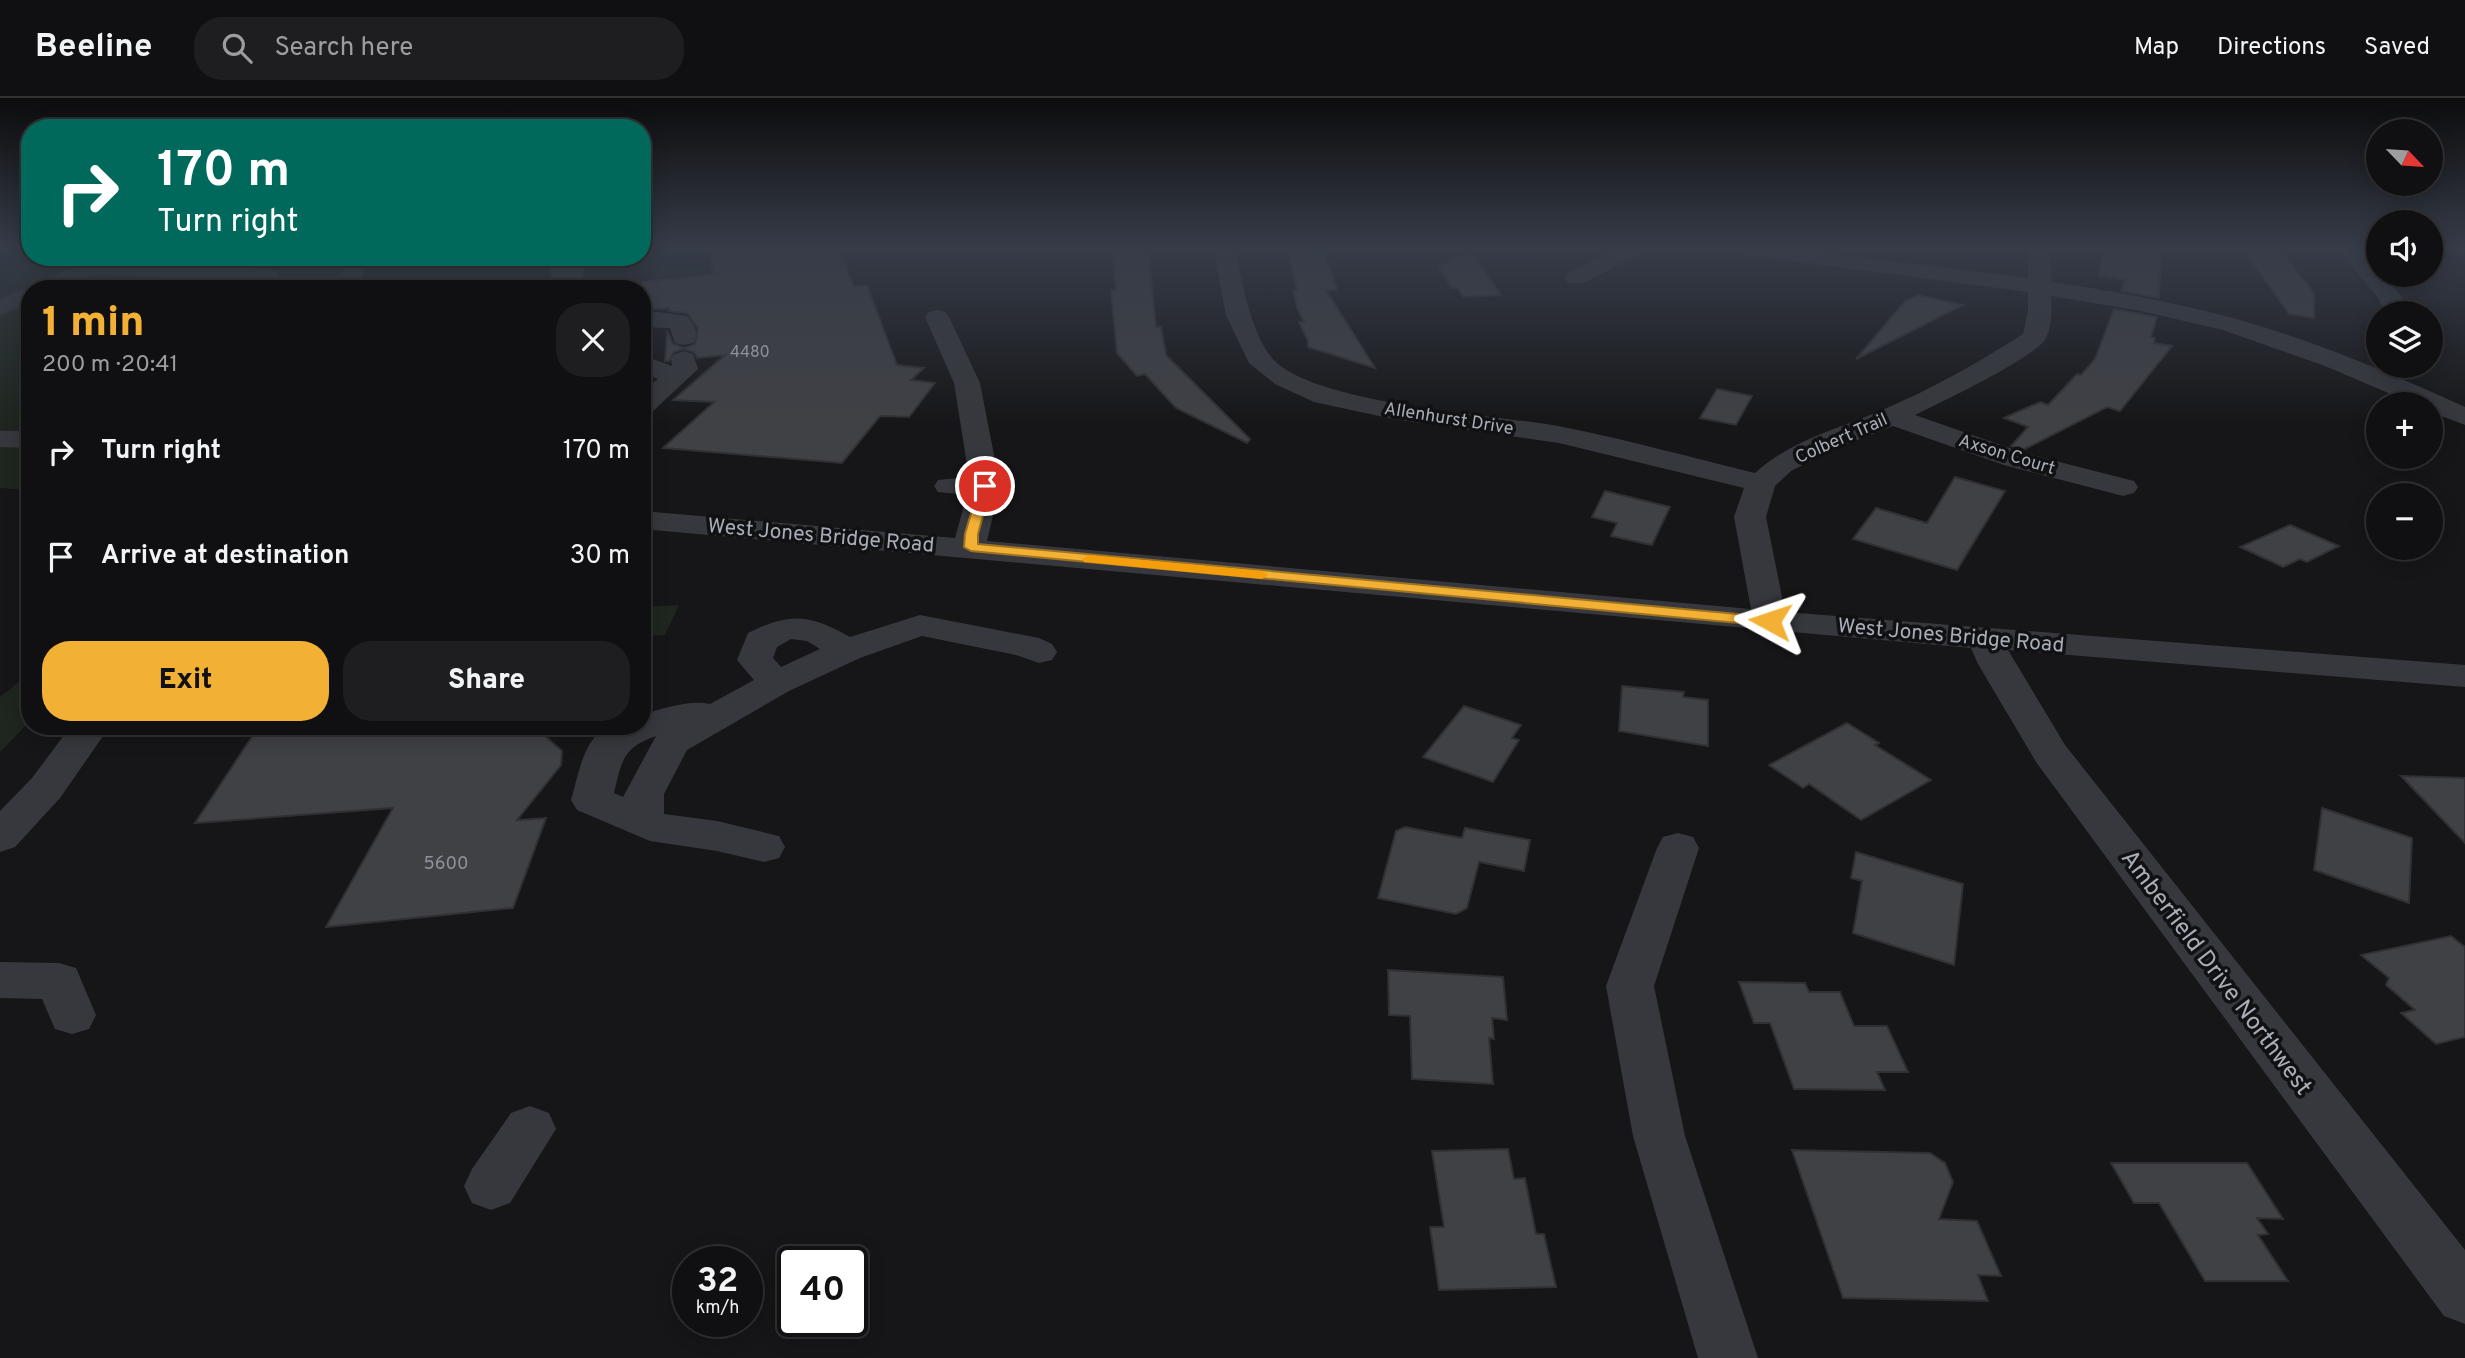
<!DOCTYPE html>
<html lang="en">
<head>
<meta charset="utf-8">
<style>
	:root { --surface:#101012; --page:#1e1e20; --text:#f1f3f6; --muted:#9c9d9f; --line:#303032; --accent:#f2b134 }
	body { margin:0; font-family:Overpass,sans-serif; background:var(--page); color:var(--text); height:100vh; display:flex; flex-direction:column; font-size:26px; white-space:nowrap }
	* { box-sizing:border-box; margin:0 }
	p { font-size:23px; color:var(--muted) }
	.icon { flex:none; width:38px; height:38px; fill:none; stroke:currentColor; stroke-width:2; stroke-linecap:round; stroke-linejoin:round }
	.map { position:relative; flex:1; overflow:hidden }
	.panel { position:absolute; left:21px; top:182px; width:630px; height:455px; display:flex; flex-direction:column; background:var(--surface); border-radius:28px; box-shadow:0 4px 18px #0003,0 0 0 2px var(--line) }
	.panel>* { flex:none }
	.banner { position:absolute; left:21px; top:21px; width:630px; height:147px; border-radius:28px; box-shadow:0 4px 18px #0003,0 0 0 2px var(--line); background:#00695c; color:#fff; overflow:hidden }
	.needle { width:46px; rotate:115deg }
	.controls { position:absolute; left:2366px; top:21px; display:grid; gap:14px }
	.controls a { display:grid; place-items:center; width:77px; height:77px; border-radius:50%; background:var(--surface); box-shadow:0 4px 18px #0003,0 0 0 2px var(--line); font-size:35px }
	.speed { position:absolute; left:672px; top:1148px; display:flex; gap:14px; font-size:35px; font-weight:700; text-align:center }
	.speed>* { display:grid; place-content:center; width:91px; height:91px; border-radius:50%; background:var(--surface); box-shadow:0 4px 18px #0003,0 0 0 2px var(--line); line-height:1 }
	.speed small { font-size:18px; font-weight:400 }
	.speed .limit { border:4px solid #111; border-radius:10px; background:#fff; color:#111 }
	.pin { position:absolute; display:grid; place-items:center; width:60px; height:60px; color:#fff; margin:-30px; border:4px solid #fff; border-radius:50%; box-shadow:0 2px 7px #0007 }
	.me { position:absolute; width:77px; margin:-38px; rotate:275deg; stroke-linejoin:round; filter:drop-shadow(0 0 5px #0008) }
	.turn { display:flex; align-items:center; gap:24px; height:147px; padding:0 21px; font-size:32px }
	.turn .icon { width:91px; height:91px; stroke-width:2.5 }
	.turn b { display:block; font-size:49px; line-height:60px }
	.round { display:grid; place-items:center; flex:none; width:74px; height:74px; border-radius:28px; background:var(--page) }
	.overview { display:flex; align-items:center; justify-content:space-between; height:119px; padding:0 21px }
	h1 { font-size:42px; font-weight:800; line-height:52px; color:var(--accent) }
	.primary-button { display:flex; gap:14px; margin-top:auto; padding:14px 21px }
	.primary-button a { flex:1; height:80px; border-radius:28px; background:var(--accent); color:#111; font-size:28px; font-weight:800; line-height:80px; text-align:center }
	.primary-button a+a { background:var(--page); color:var(--text) }
	ul { padding:0; list-style:none }
	li { display:flex; align-items:center; gap:21px; height:105px; padding:0 21px }
	li div { flex:1 }
	li b { display:block; font-size:26px }
	li em { font-style:normal }
	header { display:flex; align-items:center; gap:42px; box-sizing:border-box; height:98px; padding:0 35px; background:var(--surface); border-bottom:2px solid var(--line) }
	header strong { font-size:33px }
	nav { display:flex; gap:38px; margin-inline-start:auto; font-size:24px }
	.search { width:490px; height:63px; background:var(--page); display:flex; align-items:center; gap:18px; box-sizing:border-box; padding:0 24px; border-radius:28px; color:var(--muted); font-size:26px }
	.map>svg:first-child { display:block }
	.green { fill:#1e261f }
	.building { fill:#404145; stroke:#303034; stroke-width:2 }
	.lines { fill:none; stroke-linecap:round; stroke-linejoin:round }
	.minor { fill:#37383d; fill-rule:evenodd }
	.route { fill:#f2b134; stroke:#9d7322; stroke-width:2 }
	.slow { fill:#f59e0b }
	.labels { text-anchor:middle; stroke-width:7; stroke-linejoin:round; paint-order:stroke }
	.far-number-label { font-size:16px; fill:#8e929b }
	.far-street-label { font-size:18px; fill:#a8adb8; stroke:#111113 }
	.number-label { font-size:18px; fill:#8e929b }
	.street-label { font-size:21px; fill:#a8adb8; stroke:#111113 }
	.near-street-label { font-size:24px; fill:#a8adb8; stroke:#111113 }
</style>
</head>
<body>
<header>
<strong>Beeline</strong>
<div class="search"><svg class="icon" aria-label="search" viewBox="0 0 24 24"><circle cx="10" cy="10" r="6"/><path d="M15 15l6 6"/></svg>Search here</div>
<nav><a>Map</a><a>Directions</a><a>Saved</a></nav>
</header>
<div class="map">
<svg width="2465" height="1260" viewBox="0 0 2465 1260">
	<rect width="100%" height="100%" fill="#161618"/>
	<g class="green">
		<polygon points="0,150 30,150 30,159 351,159 333,191 30,191 30,392 0,390"/>
		<polygon points="687,150 701,150 704,175 656,180 654,154"/>
		<polygon points="679,507 665,537 642,538 642,509"/>
		<polygon points="30,575 30,623 0,654 0,599"/>
	</g>
	<g class="building">
		<polygon points="737,150 838,150 854,189 867,187 897,267 924,270 911,282 935,285 909,319 880,318 842,365 663,350 714,304 673,302 725,257 697,260 694,254 683,251 674,254 669,263 665,263 667,233 673,246 685,250 695,246 698,230 687,215 669,213 669,210 642,212 642,184 713,176 710,153"/>
		<polygon points="1287,150 1323,150 1337,192 1326,192 1375,270 1308,249 1308,243 1299,224 1304,224 1297,210 1293,192 1297,192"/>
		<polygon points="2103,150 2148,150 2161,158 2159,200 2121,193 2125,182 2099,178"/>
		<polygon points="2242,150 2279,151 2314,195 2314,220 2289,216"/>
		<polygon points="1148,152 1156,229 1161,229 1166,257 1250,341 1247,345 1176,310 1145,276 1137,278 1117,255 1111,192 1116,192 1112,154"/>
		<polygon points="1471,154 1501,197 1463,199 1458,190 1452,190 1438,168"/>
		<polygon points="586,161 581,191 553,191 550,165"/>
		<polygon points="1918,197 1963,207 1856,261 1905,203"/>
		<polygon points="2114,211 2157,219 2151,239 2155,240 2154,245 2172,248 2120,313 2107,309 2023,352 2011,348 2028,329 2004,320 2040,304 2048,307 2077,276 2081,277 2095,261"/>
		<polygon points="1717,291 1752,298 1736,327 1700,320"/>
		<polygon points="1955,379 2005,393 1957,472 1853,441 1876,410 1927,425"/>
		<polygon points="1605,393 1670,409 1652,447 1611,438 1617,425 1592,419"/>
		<polygon points="2290,427 2339,448 2307,464 2300,461 2283,469 2240,449"/>
		<polygon points="1622,588 1684,594 1683,599 1708,602 1708,648 1619,633"/>
		<polygon points="1464,608 1521,627 1512,640 1519,642 1493,684 1423,659"/>
		<polygon points="1847,625 1879,645 1875,647 1931,682 1861,722 1809,686 1803,690 1769,667"/>
		<polygon points="259,628 534,628 562,653 561,667 517,722 546,720 513,810 326,829 393,710 195,725"/>
		<polygon points="2401,678 2465,680 2465,745"/>
		<polygon points="2322,710 2412,740 2409,805 2314,772"/>
		<polygon points="1405,729 1462,740 1465,730 1530,742 1524,773 1479,764 1467,810 1456,816 1378,800 1396,733"/>
		<polygon points="1856,754 1963,786 1954,867 1853,835 1862,783 1851,780"/>
		<polygon points="2451,838 2465,849 2465,939 2436,946 2401,915 2415,912 2386,887 2389,880 2361,857"/>
		<polygon points="1388,872 1503,879 1507,922 1492,920 1494,941 1489,940 1493,986 1412,981 1410,918 1389,917"/>
		<polygon points="1739,884 1805,885 1809,894 1840,894 1854,928 1887,928 1908,974 1877,974 1885,992 1794,991 1770,925 1754,925"/>
		<polygon points="1508,1051 1514,1081 1525,1080 1536,1136 1544,1136 1556,1189 1439,1192 1430,1129 1444,1129 1432,1053"/>
		<polygon points="1792,1052 1930,1055 1945,1065 1953,1084 1939,1121 1977,1123 2001,1178 1978,1177 1988,1203 1843,1200"/>
		<polygon points="2111,1065 2247,1065 2283,1121 2257,1120 2268,1136 2258,1137 2288,1183 2205,1183 2159,1105 2134,1105"/>
	</g>
	<g class="lines">
		<g class="minor">
			<path d="M 1213,150 L 1235,150 C 1242,184 1250,233 1272,260 C 1311,306 1496,317 1558,328 C 1624,341 1690,359 1755,375 C 1790,343 1837,331 1880,313 C 1930,292 1978,265 2023,236 L 2028,213 L 2028,194 L 1740,156 L 1732,155 L 1729,150 L 1784,150 L 2028,180 L 2028,150 L 2050,150 L 2051,184 C 2114,193 2178,205 2240,222 C 2317,244 2392,276 2465,309 L 2465,327 L 2431,314 L 2431,306 L 2414,306 L 2325,268 L 2223,232 L 2141,213 L 2051,198 C 2052,211 2052,228 2046,240 C 2035,260 1939,305 1915,317 L 2024,355 L 2134,383 L 2138,389 L 2134,395 L 2123,398 L 2004,367 L 1893,328 L 1832,352 L 1791,373 L 1775,388 L 1766,419 L 1785,514 L 2465,567 L 2465,589 L 2008,552 L 2065,647 L 2465,1152 L 2465,1226 L 2444,1218 L 2036,664 L 1978,566 L 1971,550 L 642,431 L 642,413 L 955,440 L 967,397 L 938,394 L 934,388 L 938,382 L 969,379 L 954,285 L 925,219 L 929,214 L 937,212 L 945,214 L 949,219 L 980,285 L 1000,388 L 987,443 L 1751,511 L 1734,419 L 1744,390 L 1559,345 L 1393,321 L 1314,304 L 1275,286 L 1249,265 L 1226,217 Z"/>
			<polygon points="1617,150 1644,150 1641,155 1584,185 1568,185 1565,180 1568,175"/>
			<polygon points="2337,150 2360,150 2378,171 2378,177 2383,177 2402,199 2409,215 2385,215 2379,201"/>
			<polygon points="348,159 370,159 357,191 334,191"/>
			<path d="M 92,162 L 268,171 L 276,173 L 279,178 L 273,191 L 250,191 L 253,184 L 95,176 L 63,191 L 30,191 L 30,206 L 0,217 L 0,201 C 10,197 21,190 33,191 L 36,186 Z"/>
			<path d="M 657,214 L 687,218 C 694,227 700,234 693,245 L 684,247 L 675,245 L 670,230 L 642,229 L 642,215 Z"/>
			<polygon points="684,253 693,256 698,271 652,314 642,316 642,294 658,281 642,274 642,257 672,268 671,261 675,256"/>
			<polygon points="0,333 30,333 30,350 0,349"/>
			<path d="M 920,517 L 1039,540 L 1052,546 L 1057,554 L 1052,562 L 1039,565 L 1016,557 L 922,538 L 860,560 L 789,593 L 687,652 L 664,696 L 664,716 L 717,723 L 779,738 L 785,749 L 779,760 L 764,764 L 717,753 L 650,743 L 577,712 L 571,702 C 578,680 583,638 609,629 C 618,626 632,628 642,628 L 642,616 C 663,611 689,601 710,606 L 754,582 L 737,562 L 748,535 C 790,514 810,516 850,539 ZM 791,541 L 807,543 L 820,551 L 781,569 L 773,560 L 777,549 ZM 656,638 L 623,699 L 614,695 C 622,663 622,650 656,638 Z"/>
			<polygon points="71,628 110,628 60,700 15,749 0,754 0,713 32,680"/>
			<polygon points="1678,735 1693,739 1699,750 1654,888 1685,1038 1758,1260 1698,1260 1633,1038 1606,888 1657,750 1663,739"/>
			<polygon points="0,864 59,865 76,870 96,917 89,931 72,936 55,931 42,901 0,900"/>
			<polygon points="530,1008 549,1015 556,1031 510,1105 491,1112 472,1105 464,1088 472,1071 511,1015"/>
		</g>
	</g>
	<linearGradient id="sky" x2="0" y2="1"><stop stop-color="#0c0c0d"/><stop offset="0.46" stop-color="#363c48"/><stop offset="1" stop-color="#363c48" stop-opacity="0"/></linearGradient>
	<rect width="2465" height="326" fill="url(#sky)"/>
	<polygon class="route" points="985,384 991,388 978,436 978,446 1770,519 1777,523 1770,528 971,453 964,449 965,436 979,388"/>
	<polygon class="slow" points="1089,457 1262,473 1268,477 1262,481 1084,464 1082,461"/>
	<g class="labels">
		<g class="far-number-label">
			<text x="750" y="259">4480</text>
		</g>
		<g class="far-street-label">
			<text transform="translate(1449 320) rotate(9)" y="6">Allenhurst Drive</text>
			<text transform="translate(1841 340) rotate(-24)" y="6">Colbert Trail</text>
			<text transform="translate(2007 356) rotate(17)" y="6">Axson Court</text>
		</g>
		<g class="number-label">
			<text x="446" y="771">5600</text>
		</g>
		<g class="street-label">
			<text transform="translate(821 437) rotate(5)" y="7">West Jones Bridge Road</text>
			<text transform="translate(1951 537) rotate(5)" y="7">West Jones Bridge Road</text>
		</g>
		<g class="near-street-label">
			<text transform="translate(2217 874) rotate(53)" y="8">Amberfield Drive Northwest</text>
		</g>
	</g>
</svg>
<div class="controls">
<a><svg class="needle" viewBox="-14 -14 28 28"><path d="M0-13l5 13h-10z" fill="#e53935"/><path d="M0 13l5-13h-10z" fill="#9c9d9f"/></svg></a>
<a><svg class="icon" aria-label="sound" viewBox="0 0 24 24"><path d="M4 9h4l5-4v14l-5-4H4zM17 9q2 3 0 6"/></svg></a>
<a><svg class="icon" aria-label="layers" viewBox="0 0 24 24"><path d="M12 4l9 5-9 5-9-5zM3 14l9 5 9-5"/></svg></a>
<a>+</a>
<a>−</a>
</div>
<div class="speed"><div>32<small>km/h</small></div><div class="limit">40</div></div>
<div class="pin" style="left:985px;top:388px;background:#d93025"><svg class="icon" aria-label="arrive" viewBox="0 0 24 24"><path d="M6 21V4h12l-3 4 3 4H6"/></svg></div>
<svg class="me" style="left:1770px;top:523px" viewBox="-20 -20 40 40"><path d="M0-17L14 15 0 8-14 15z" fill="#f2b134" stroke="#fff" stroke-width="4"/></svg>
<div class="banner">
<div class="turn"><svg class="icon" aria-label="right" viewBox="0 0 24 24"><path d="M7 20v-9h11M14 6l5 5-5 5"/></svg><div><b>170 m</b>Turn right</div></div>
</div>
<section class="panel">
<div class="overview"><div><h1>1 min</h1><p>200 m · 20:41</p></div><a class="round"><svg class="icon" aria-label="close" viewBox="0 0 24 24"><path d="M6 6l12 12M18 6L6 18"/></svg></a></div>
<ul>
<li><svg class="icon" aria-label="right" viewBox="0 0 24 24"><path d="M7 20v-9h11M14 6l5 5-5 5"/></svg><div><b>Turn right</b></div><em>170 m</em></li>
<li><svg class="icon" aria-label="arrive" viewBox="0 0 24 24"><path d="M6 21V4h12l-3 4 3 4H6"/></svg><div><b>Arrive at destination</b></div><em>30 m</em></li>
</ul>
<div class="primary-button"><a>Exit</a><a>Share</a></div>
</section>
</div>
</body>
</html>
